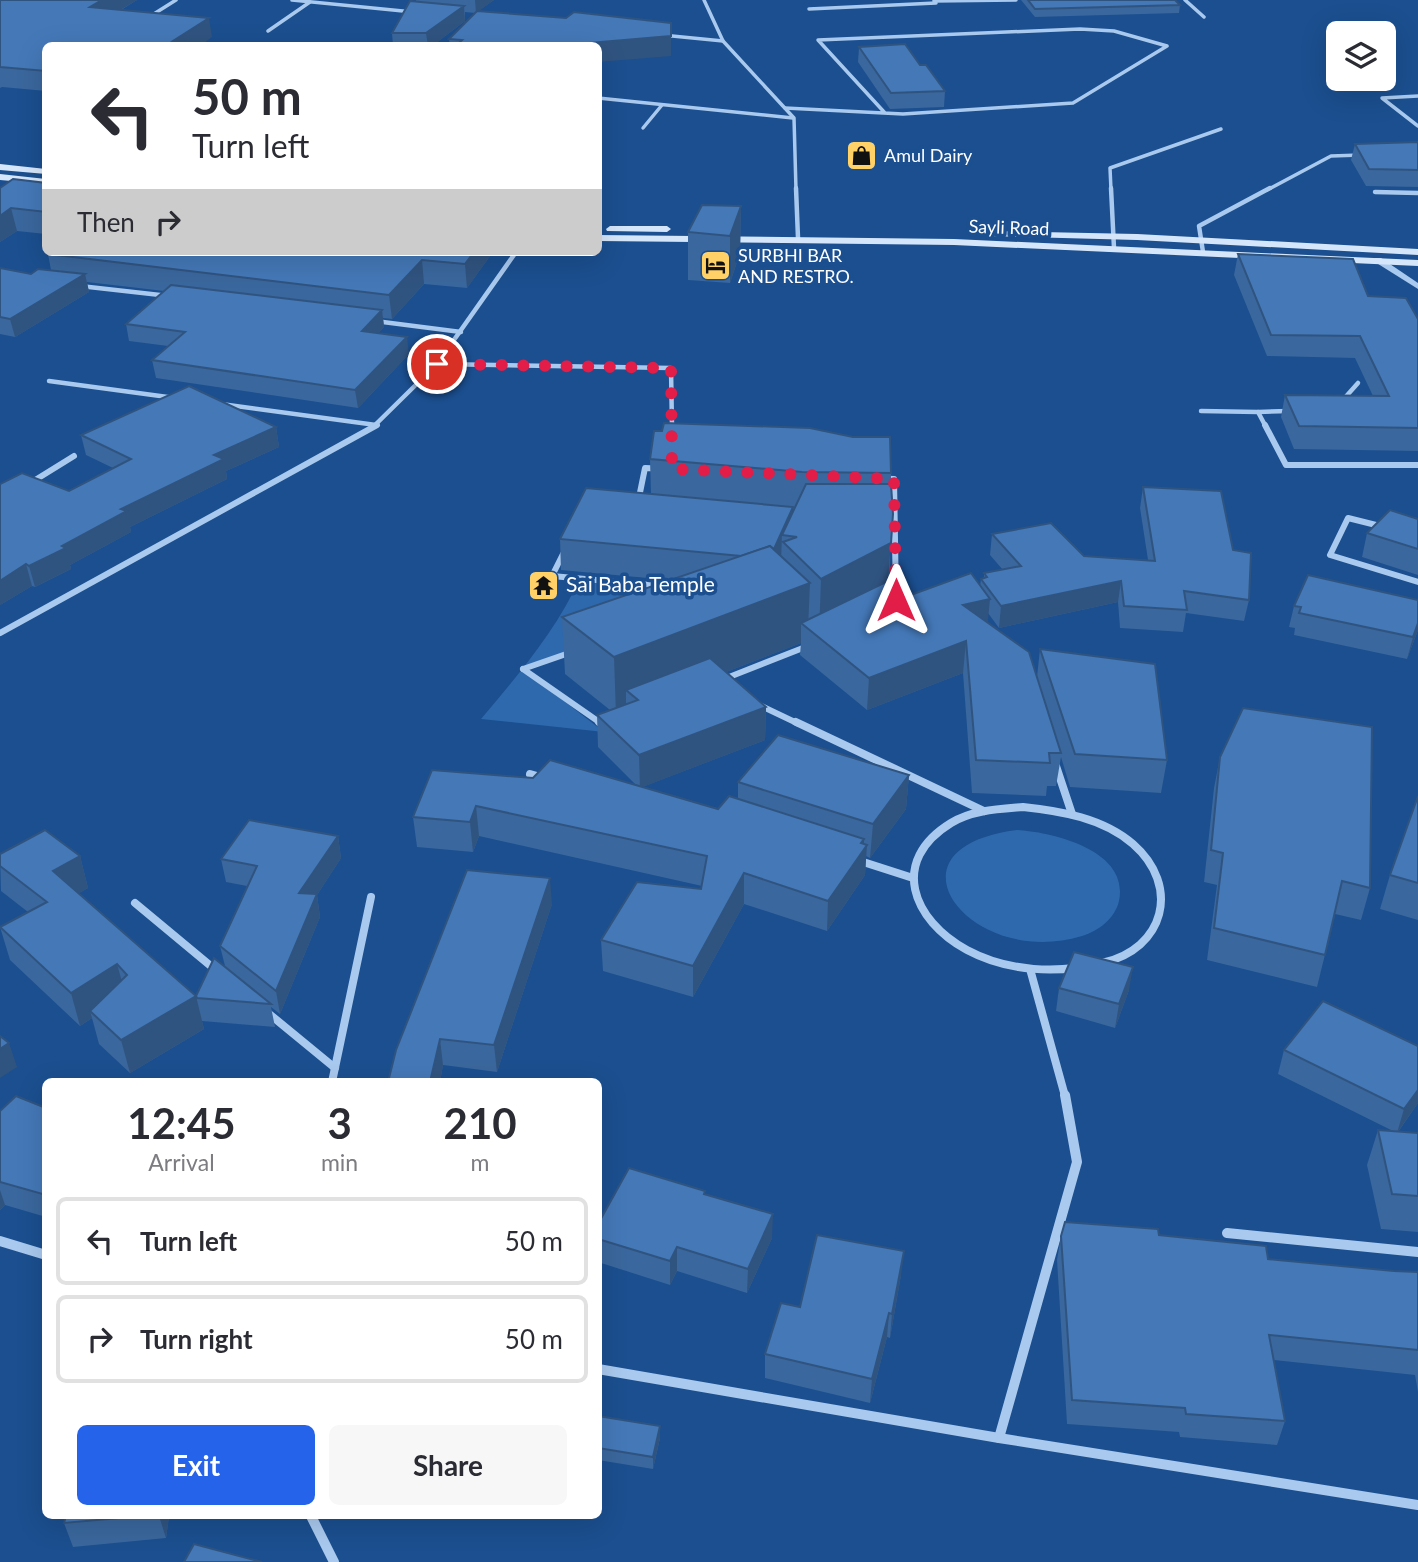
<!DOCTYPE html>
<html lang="en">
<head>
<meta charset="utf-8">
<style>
	:root { --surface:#fff; --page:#f7f7f7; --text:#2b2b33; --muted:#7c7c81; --line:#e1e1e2; --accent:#2563eb }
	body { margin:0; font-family:Lato,sans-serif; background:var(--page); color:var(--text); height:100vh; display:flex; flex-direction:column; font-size:26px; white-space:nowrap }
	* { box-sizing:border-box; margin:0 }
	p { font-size:23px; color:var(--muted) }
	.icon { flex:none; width:38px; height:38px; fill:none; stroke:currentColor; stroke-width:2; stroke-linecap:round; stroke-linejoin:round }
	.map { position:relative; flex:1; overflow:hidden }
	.panel { position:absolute; left:42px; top:1078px; width:560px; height:441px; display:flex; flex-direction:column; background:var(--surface); border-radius:10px; box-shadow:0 7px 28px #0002 }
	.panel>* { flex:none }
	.banner { position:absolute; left:42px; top:42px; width:560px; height:214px; border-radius:10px; box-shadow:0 7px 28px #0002; background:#fff; color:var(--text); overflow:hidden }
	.controls { position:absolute; left:1326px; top:21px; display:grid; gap:14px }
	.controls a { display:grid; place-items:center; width:70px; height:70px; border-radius:10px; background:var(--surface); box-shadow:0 7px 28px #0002; font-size:35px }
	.pin { position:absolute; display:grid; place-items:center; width:60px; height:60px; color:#fff; margin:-30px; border:4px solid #fff; border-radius:50%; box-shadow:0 2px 7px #0007 }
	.me { position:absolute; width:77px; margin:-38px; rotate:0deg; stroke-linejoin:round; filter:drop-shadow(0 0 5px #0008) }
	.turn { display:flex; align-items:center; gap:24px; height:147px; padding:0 35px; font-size:32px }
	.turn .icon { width:91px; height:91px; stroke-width:2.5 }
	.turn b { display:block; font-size:49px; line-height:60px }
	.then { display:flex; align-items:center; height:66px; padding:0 35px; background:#0003; gap:14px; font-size:26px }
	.eta { display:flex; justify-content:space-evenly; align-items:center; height:119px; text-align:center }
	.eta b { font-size:42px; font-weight:700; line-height:49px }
	.primary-button { display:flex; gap:14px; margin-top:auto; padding:14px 35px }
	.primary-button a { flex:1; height:80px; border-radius:10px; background:var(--accent); color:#fff; font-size:28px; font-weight:700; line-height:80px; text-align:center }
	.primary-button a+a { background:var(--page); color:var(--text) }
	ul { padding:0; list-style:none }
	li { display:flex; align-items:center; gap:21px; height:88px; margin:0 14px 10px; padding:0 21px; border:4px solid var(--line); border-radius:10px }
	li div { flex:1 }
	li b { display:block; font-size:26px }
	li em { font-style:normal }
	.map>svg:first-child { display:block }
	.green { fill:#2e69ad }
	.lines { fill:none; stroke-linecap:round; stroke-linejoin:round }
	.minor-far4 { stroke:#a9c9ee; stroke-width:3.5 }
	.minor-far3 { stroke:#a9c9ee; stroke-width:4.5 }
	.minor-far2 { stroke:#a9c9ee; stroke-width:6 }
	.minor-far1 { stroke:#a9c9ee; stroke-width:8 }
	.minor { stroke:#a9c9ee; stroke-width:10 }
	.tertiary { fill:#a9c9ee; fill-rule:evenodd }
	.secondary { fill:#d6e6fa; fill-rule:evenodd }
	.wall { fill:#3a679d }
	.shaded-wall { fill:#305480 }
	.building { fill:#4478b7; stroke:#305480; stroke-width:2 }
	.route { stroke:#e11d48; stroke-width:12; stroke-dasharray:0 21.6 }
	.labels { text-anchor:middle; stroke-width:7; stroke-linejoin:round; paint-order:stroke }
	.far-poi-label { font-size:18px; fill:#fff; stroke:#1b4f8f; text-anchor:start }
	.far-street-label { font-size:18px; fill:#fff; stroke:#1b4f8f }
	.poi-label { font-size:21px; fill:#fff; stroke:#1b4f8f; text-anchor:start }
</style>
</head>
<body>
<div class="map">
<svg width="1418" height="1562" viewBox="0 0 1418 1562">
	<rect width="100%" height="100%" fill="#1b4f8f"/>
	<g class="green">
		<path d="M 580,578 L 736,593 L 524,670 L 604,732 L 481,719 C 518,675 556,631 580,578 Z"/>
		<path d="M 1017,830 C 1052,832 1130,850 1119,901 C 1115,918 1099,931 1082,936 C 971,970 875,848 1017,830 Z"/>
	</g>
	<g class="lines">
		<g class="minor-far4">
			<polyline points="292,0 413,12"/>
			<polyline points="704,0 723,41 794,118 796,190"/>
			<polyline points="1185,0 1204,17"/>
			<polyline points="934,1 1016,0"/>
			<polyline points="809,9 936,3"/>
			<polyline points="149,17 176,0"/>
			<polyline points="268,31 310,2"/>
			<polyline points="662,35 723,41"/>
			<polyline points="1418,96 1382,98 1418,126"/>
			<polyline points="598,98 793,118"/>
			<polyline points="785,108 903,114 1073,103 1167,46 1114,31 1080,29 818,40 885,113"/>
			<polyline points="643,128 662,105"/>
			<polyline points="1111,190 1110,168 1221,129"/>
			<polyline points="1267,190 1331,156 1361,155"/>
		</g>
		<g class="minor-far3">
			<polyline points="796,188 798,238"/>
			<polyline points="1111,188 1114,248"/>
			<polyline points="1375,192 1418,193"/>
			<polyline points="1203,252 1199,226 1270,188"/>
			<polyline points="80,286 169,296"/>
			<polyline points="375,321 461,332"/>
			<polyline points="437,364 671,368 672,427"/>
			<polyline points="49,381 175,398"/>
			<polyline points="1342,401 1358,383"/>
			<polyline points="221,404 376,425"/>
			<polyline points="1201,411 1258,412 1266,427"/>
			<polyline points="1258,412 1289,411"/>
			<polyline points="373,427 437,364 516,252"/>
		</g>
		<g class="minor-far2">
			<polyline points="672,425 672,431"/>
			<polyline points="1265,425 1286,465 1418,465"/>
			<polygon points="645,468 894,479 896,600 818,642 772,596 552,576 584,512 635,517"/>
			<polyline points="32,482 74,456"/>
			<polyline points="1384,527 1348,518 1330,555 1418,582"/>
			<polyline points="0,633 377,425"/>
			<polyline points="523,669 602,724"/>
			<polyline points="523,669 572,652"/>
			<polyline points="724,679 808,646"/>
			<polyline points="759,705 799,724"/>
		</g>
		<g class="minor-far1">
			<polyline points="599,722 603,725"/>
			<polyline points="796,722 984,811"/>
			<polyline points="1056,766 1072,814"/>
			<polyline points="530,774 544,778"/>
			<path d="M 1023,807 C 1061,811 1103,818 1133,844 C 1181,886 1165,949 1102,963 C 1058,974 1008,972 967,950 C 912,920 889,861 951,823 C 972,810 999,809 1023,807 Z"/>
			<polyline points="857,860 913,878"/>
			<polyline points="135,903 218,972"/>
			<polyline points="1030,969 1065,1096"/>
			<polyline points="268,1013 335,1068"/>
			<polyline points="332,1082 371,897"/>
		</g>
		<g class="minor">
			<polyline points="1227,1233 1418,1252"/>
			<polyline points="0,1241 46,1255"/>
			<polyline points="598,1369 999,1438 1418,1505"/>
			<polyline points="999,1438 1077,1162 1065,1095"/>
			<polyline points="311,1516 334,1562"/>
		</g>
		<polygon class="tertiary" points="1375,258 1381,258 1418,283 1418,289 1375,262"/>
		<g class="secondary">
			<polygon points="0,164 46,169 46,174 0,170"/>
			<polygon points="0,174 46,179 46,184 0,180"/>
			<polygon points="610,226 667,226 671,229 667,232 607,231 606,229"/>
			<polygon points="988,231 1137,234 1418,249 1418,255 1137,240 985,236 985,232"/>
			<polygon points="598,235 954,239 1418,260 1418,266 954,245 598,241"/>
		</g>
	</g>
	<g class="wall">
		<polygon points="0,0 137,0 121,10 212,37 46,46 46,91 2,87 0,88"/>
		<polygon points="416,0 494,0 478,11 671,56 598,46 450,46 449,39 475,13 465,12 465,21 432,46 393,46 392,33 416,2"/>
		<polygon points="1021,0 1181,0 1175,0 1180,5 1179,13 1035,17"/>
		<polygon points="859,47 920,65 945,91 944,107 890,109 858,62"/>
		<polygon points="1418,142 1418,187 1366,186 1351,160 1355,144"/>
		<polygon points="46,183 46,234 17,231 0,242 0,188"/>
		<polygon points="741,206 740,253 730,283 688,280 688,232"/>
		<polygon points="493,252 467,288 424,284 392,319 383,318 384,327 378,333 409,354 358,408 156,378 152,360 168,346 129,341 126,324 164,291 87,282 89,292 15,337 0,334 0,268 31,274 51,270 48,254"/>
		<polygon points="1238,254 1368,296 1418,319 1418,451 1294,449 1281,417 1285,395 1373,396 1355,358 1267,356 1234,275"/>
		<polygon points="276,427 279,447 226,471 227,479 130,527 131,532 70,565 71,569 35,587 32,586 0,605 69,491 113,468 86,455 81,435"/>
		<polygon points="650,459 891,473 890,569 887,604 980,586 981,579 984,578 984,573 1003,570 990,555 992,534 1084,556 1148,560 1140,508 1143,487 1233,550 1249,600 1244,621 1186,613 1183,632 1120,628 1118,602 999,628 988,613 987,622 1037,677 1040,649 1167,760 1161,793 1070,787 1061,757 1056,786 1047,786 1046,796 972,793 963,673 867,710 800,655 801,643 726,672 766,707 765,740 642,787 718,809 738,799 738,782 909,775 906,809 870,858 866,856 865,875 827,931 744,904 693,997 603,971 601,940 701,889 702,886 479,836 473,852 417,847 413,817 533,778 637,786 598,747 597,715 610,710 565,674 562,617 669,580 561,570 560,539 651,494"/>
		<polygon points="1418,519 1418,575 1362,557 1367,533"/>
		<polygon points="1418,600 1418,630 1407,659 1294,635 1295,628 1289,627 1294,606"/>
		<polygon points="1220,757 1370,888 1361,920 1335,914 1317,987 1207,960 1217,885 1204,882 1214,788"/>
		<polygon points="1418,796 1418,920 1380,909 1390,875"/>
		<polygon points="338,836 341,858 317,895 320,917 280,1014 271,1007 275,1027 202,1021 204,1029 130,1073 99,1044 92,1018 80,1026 10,960 0,927 28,912 1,891 0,854 80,856 88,888 79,893 196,996 225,966 220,946 247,886 226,882 221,859"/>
		<polygon points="552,904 497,1072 443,1065 440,1082 388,1082"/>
		<polygon points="1059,988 1129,990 1115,1028 1056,1011"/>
		<polygon points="1418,1046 1418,1103 1398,1132 1418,1133 1418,1232 1381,1229 1367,1165 1378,1130 1393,1131 1278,1074 1284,1050"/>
		<polygon points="46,1108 46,1217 5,1205 0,1210 0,1111"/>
		<polygon points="705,1191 705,1194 772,1238 747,1293 677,1271 670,1285 598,1262 598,1224"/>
		<polygon points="1159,1235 1268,1259 1394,1271 1418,1272 1418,1392 1415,1375 1274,1360 1285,1421 1277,1445 1180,1437 1179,1432 1067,1424 1057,1260 1061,1236"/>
		<polygon points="901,1275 890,1338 887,1337 870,1403 765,1378 765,1354 800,1307"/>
		<polygon points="598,1416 660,1438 653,1469 598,1460"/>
		<polygon points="66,1516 169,1516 166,1538 73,1547 64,1523"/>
	</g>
	<g class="shaded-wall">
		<polygon points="102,0 137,0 93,26 90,7"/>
		<polygon points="475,0 494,0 476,13"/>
		<polygon points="464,6 465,21 432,46 428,46 426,33"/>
		<polygon points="209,18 212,37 200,46 173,41"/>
		<polygon points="671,23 671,56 598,62 598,46 554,46"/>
		<polygon points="741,206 740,253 730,283 730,236"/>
		<polygon points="11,208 17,231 0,242 0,216"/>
		<polygon points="474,252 493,252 467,288 465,264"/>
		<polygon points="422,260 424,284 392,319 389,295"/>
		<polygon points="85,274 89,292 15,337 10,319"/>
		<polygon points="382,310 384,327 364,348 362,331"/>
		<polygon points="407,337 409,354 358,408 355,390"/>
		<polygon points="276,427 279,447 226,471 227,479 130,527 131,532 70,565 71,569 35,587 29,566 121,509 214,455"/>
		<polygon points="793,507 792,536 782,535 781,561 769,559"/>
		<polygon points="893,514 884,635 819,635 821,579"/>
		<polygon points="26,564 32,586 0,605 0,581"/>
		<polygon points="1121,581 1118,602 999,628 1001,606"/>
		<polygon points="810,583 808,629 801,623 801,643 638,706 638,700 626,690 626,711 616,715 614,657"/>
		<polygon points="990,599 987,630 963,605"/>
		<polygon points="1418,623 1418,630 1407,659 1413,637"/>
		<polygon points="966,641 963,673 867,710 869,678"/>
		<polygon points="766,707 765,740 640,788 639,755"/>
		<polygon points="909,775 906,809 870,858 873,824"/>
		<polygon points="476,806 479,836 473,852 470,822"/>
		<polygon points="338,836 341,858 317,895 320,917 280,1014 276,991 299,893"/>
		<polygon points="864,839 864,850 867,845 865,875 827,931 828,901"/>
		<polygon points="80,856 88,888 62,903 53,871"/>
		<polygon points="744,873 744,904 693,997 693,966"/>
		<polygon points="550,878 552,904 497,1072 494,1045"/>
		<polygon points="117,964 126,996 90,1011 92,1018 80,1026 71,993"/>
		<polygon points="1133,967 1129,990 1115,1028 1119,1004"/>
		<polygon points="196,996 204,1029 130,1073 121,1040"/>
		<polygon points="440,1039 443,1065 440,1082 430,1082"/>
		<polygon points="9,1043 17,1067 0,1078 0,1049"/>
		<polygon points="1418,1090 1418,1103 1397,1133 1404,1109"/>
		<polygon points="0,1190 5,1205 0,1210"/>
		<polygon points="773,1214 772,1238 747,1293 748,1269"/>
		<polygon points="677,1247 677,1271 670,1285 670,1261"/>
		<polygon points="904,1251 901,1275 890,1338 892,1314"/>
		<polygon points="889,1313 887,1337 870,1403 872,1379"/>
		<polygon points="660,1426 660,1438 653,1469 653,1457"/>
		<polygon points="159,1516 169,1516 166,1538"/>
	</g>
	<g class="building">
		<polygon points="0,0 102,0 90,7 209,18 173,41 244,46 46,46 46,71 0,67"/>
		<polygon points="1028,0 1175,0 1180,5 1035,9"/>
		<polygon points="410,1 464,6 426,33 392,33"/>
		<polygon points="477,11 566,18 574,12 671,23 671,36 554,46 455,46 462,40 449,39"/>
		<polygon points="905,44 920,65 926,65 945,91 891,93 859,47"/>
		<polygon points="1418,142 1418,170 1369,169 1355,144"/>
		<polygon points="13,179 46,183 46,212 11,208 0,216 0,188"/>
		<polygon points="702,205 741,206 730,236 688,232"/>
		<polygon points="51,252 474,252 465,264 422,260 389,295 48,254"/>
		<polygon points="1238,254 1353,259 1368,296 1406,298 1418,319 1418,428 1299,426 1285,395 1389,396 1360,336 1271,335"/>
		<polygon points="0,268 31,274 38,269 85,274 10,319 0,317"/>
		<polygon points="171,285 382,310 362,331 407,337 355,390 152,360 185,332 126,324"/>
		<polygon points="189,386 276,427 214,455 224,459 121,509 127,511 62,546 66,548 29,566 26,564 0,581 0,484 22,473 69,491 131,459 81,435"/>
		<polygon points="664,423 810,428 853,437 890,437 891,473 802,472 650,459 654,431 662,431"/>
		<polygon points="806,484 891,484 893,514 891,543 821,579 783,542 797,537 782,535"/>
		<polygon points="1143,487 1221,491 1233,550 1251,553 1249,600 1184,591 1187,610 1124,606 1121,581 1001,606 981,579 987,577 984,573 1021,566 992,534 1051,523 1084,556 1155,561"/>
		<polygon points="586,488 793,507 774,549 770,546 741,556 560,539"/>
		<polygon points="1390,510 1418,519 1418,549 1367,533"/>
		<polygon points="770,546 810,583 614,657 562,617"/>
		<polygon points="971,573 990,599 963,605 1029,652 1061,753 1049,753 1050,763 976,760 966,641 869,678 801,623 888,581 886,604"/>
		<polygon points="1308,575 1418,600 1418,623 1413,637 1299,613 1301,607 1294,606"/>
		<polygon points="1040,649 1155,664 1167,760 1075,754"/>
		<polygon points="710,658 766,707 639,755 597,715 638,700 626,690"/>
		<polygon points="1243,708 1372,727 1370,888 1342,881 1325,955 1214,928 1223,853 1211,850 1220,757"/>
		<polygon points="778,735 909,775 873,824 738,782"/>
		<polygon points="550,760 718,809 729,796 864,839 861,843 867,845 828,901 744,873 693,966 601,940 637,882 701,889 707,856 476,806 470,822 413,817 432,770 533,778"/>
		<polygon points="1418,796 1418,883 1390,875"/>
		<polygon points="249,820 338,836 299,893 317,894 276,991 220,946 257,866 221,859"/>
		<polygon points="45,830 80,856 53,871 196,996 121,1040 90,1011 127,975 117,964 71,993 0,927 47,902 0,866 0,854"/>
		<polygon points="467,870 550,878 494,1045 440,1039 430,1082 388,1082 396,1050"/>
		<polygon points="1074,952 1133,967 1119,1004 1059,988"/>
		<polygon points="214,958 271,1004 270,1004 197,998 196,996"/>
		<polygon points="1323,1001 1418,1046 1418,1090 1404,1109 1284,1050"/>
		<polygon points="0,1036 9,1043 0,1049"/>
		<polygon points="16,1096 46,1108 46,1195 0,1182 0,1111"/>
		<polygon points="1378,1130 1418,1133 1418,1196 1392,1194"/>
		<polygon points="629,1168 705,1191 704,1194 773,1214 748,1269 677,1247 670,1261 598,1239 598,1224"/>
		<polygon points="1065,1222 1158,1229 1159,1235 1266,1246 1268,1259 1394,1271 1418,1272 1418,1350 1269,1335 1285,1421 1186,1414 1185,1408 1072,1400 1061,1236"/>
		<polygon points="817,1235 904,1251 892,1314 889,1313 872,1379 765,1354 781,1303 800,1307"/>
		<polygon points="598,1416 660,1426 653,1457 598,1448"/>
		<polygon points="66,1516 143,1516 64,1523"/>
		<polygon points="194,1544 262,1562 184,1562"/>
	</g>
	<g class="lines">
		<polyline class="route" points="437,364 671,368 672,469 894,479 896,600"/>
	</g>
	<defs>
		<symbol id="shop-square" viewBox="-11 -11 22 22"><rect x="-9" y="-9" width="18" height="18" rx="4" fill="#ffd166" stroke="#1b4f8f"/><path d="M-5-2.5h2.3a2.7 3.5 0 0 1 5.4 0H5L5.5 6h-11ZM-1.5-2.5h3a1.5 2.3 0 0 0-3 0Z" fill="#111"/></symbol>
		<symbol id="hotel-square" viewBox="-11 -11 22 22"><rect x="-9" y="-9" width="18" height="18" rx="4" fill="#ffd166" stroke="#1b4f8f"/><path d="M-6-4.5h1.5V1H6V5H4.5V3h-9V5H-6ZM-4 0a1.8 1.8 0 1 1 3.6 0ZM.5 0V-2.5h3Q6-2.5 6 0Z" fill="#111"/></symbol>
		<symbol id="temple-square" viewBox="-11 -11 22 22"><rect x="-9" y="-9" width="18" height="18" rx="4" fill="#ffd166" stroke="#1b4f8f"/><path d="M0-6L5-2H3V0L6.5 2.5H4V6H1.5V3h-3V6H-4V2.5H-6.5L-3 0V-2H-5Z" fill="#111"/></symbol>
	</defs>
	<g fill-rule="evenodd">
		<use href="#shop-square" x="844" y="138" width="35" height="35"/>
		<use href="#hotel-square" x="698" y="248" width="35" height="35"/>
		<use href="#temple-square" x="526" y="568" width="35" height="35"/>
	</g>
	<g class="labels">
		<g class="far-poi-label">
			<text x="884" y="162">Amul Dairy</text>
			<text x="738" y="262">SURBHI BAR<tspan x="738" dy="21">AND RESTRO.</tspan></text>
		</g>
		<g class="far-street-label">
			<text transform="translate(1009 228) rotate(2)" y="6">Sayli Road</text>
		</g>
		<g class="poi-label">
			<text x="566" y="592">Sai Baba Temple</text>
		</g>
	</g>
</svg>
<div class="controls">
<a><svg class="icon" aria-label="layers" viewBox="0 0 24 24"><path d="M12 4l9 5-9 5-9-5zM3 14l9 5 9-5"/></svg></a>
</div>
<div class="pin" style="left:437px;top:364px;background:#d93025"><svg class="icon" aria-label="arrive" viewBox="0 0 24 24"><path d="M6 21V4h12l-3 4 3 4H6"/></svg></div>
<svg class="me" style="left:896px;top:600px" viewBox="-20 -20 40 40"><path d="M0-17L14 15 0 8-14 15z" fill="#e11d48" stroke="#fff" stroke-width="4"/></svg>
<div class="banner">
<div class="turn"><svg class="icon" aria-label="left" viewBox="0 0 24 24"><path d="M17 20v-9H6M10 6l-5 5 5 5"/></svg><div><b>50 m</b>Turn left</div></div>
<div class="then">Then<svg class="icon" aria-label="right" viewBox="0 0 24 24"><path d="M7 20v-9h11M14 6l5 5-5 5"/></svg></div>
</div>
<section class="panel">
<div class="eta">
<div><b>12:45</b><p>Arrival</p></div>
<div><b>3</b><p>min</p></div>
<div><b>210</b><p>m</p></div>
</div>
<ul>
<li><svg class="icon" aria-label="left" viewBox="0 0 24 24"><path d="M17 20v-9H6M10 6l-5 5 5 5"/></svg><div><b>Turn left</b></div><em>50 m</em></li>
<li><svg class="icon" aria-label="right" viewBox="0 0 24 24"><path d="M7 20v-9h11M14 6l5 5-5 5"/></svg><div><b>Turn right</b></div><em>50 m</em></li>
</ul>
<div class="primary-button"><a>Exit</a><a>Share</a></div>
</section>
</div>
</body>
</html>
